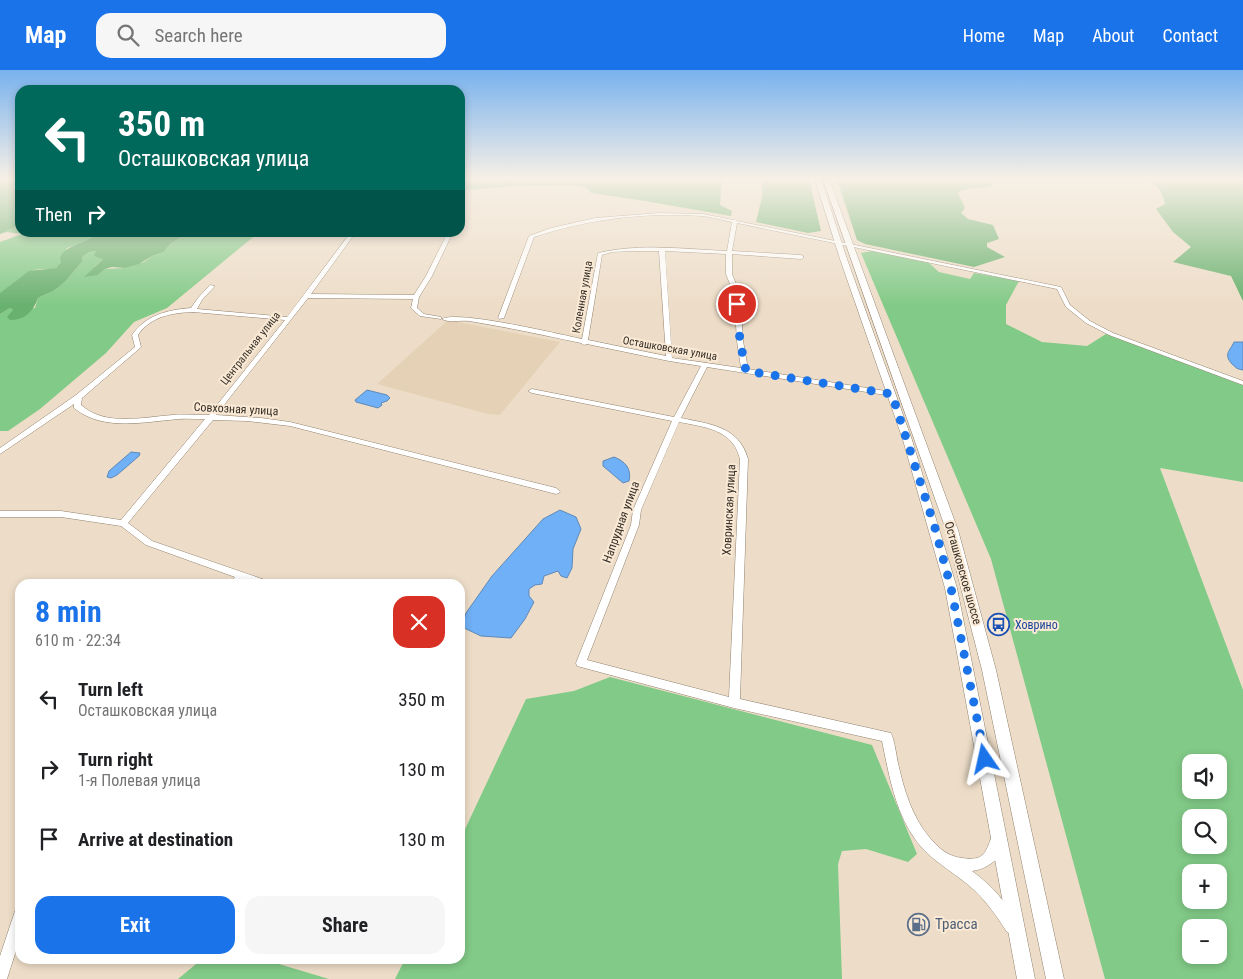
<!DOCTYPE html>
<html lang="en">
<head>
<meta charset="utf-8">
<style>
	:root { --surface:#fff; --page:#f6f6f6; --text:#202124; --muted:#757577; --accent:#1a73e8 }
	body { margin:0; font-family:"Roboto Condensed",sans-serif; background:var(--page); color:var(--text); height:100vh; display:flex; flex-direction:column; font-size:19px; white-space:nowrap }
	* { box-sizing:border-box; margin:0 }
	p { font-size:16px; color:var(--muted) }
	.icon { flex:none; width:28px; height:28px; fill:none; stroke:currentColor; stroke-width:2; stroke-linecap:round; stroke-linejoin:round }
	.map { position:relative; flex:1; overflow:hidden }
	.details { position:absolute; left:15px; top:509px; width:450px; height:385px; display:flex; flex-direction:column; background:var(--surface); border-radius:15px; box-shadow:0 2px 8px #0003 }
	.details>* { flex:none }
	.top-card { position:absolute; left:15px; top:15px; width:450px; height:152px; border-radius:15px; box-shadow:0 2px 8px #0003; background:#00695c; color:#fff; overflow:hidden }
	.tools { position:absolute; left:1182px; top:684px; display:grid; gap:10px }
	.tools a { display:grid; place-items:center; width:45px; height:45px; border-radius:10px; background:var(--surface); box-shadow:0 2px 8px #0003; font-size:25px }
	.pin { position:absolute; display:grid; place-items:center; width:42px; height:42px; color:#fff; margin:-21px; border:2px solid #fff; border-radius:50%; box-shadow:0 1px 5px #0007 }
	.me { position:absolute; width:55px; margin:-28px; rotate:349deg; stroke-linejoin:round; filter:drop-shadow(0 0 4px #0008) }
	.turn { display:flex; align-items:center; gap:18px; height:105px; padding:0 20px; font-size:22px }
	.turn .icon { width:65px; height:65px; stroke-width:2.5 }
	.turn b { display:block; font-size:35px; line-height:42px }
	.then { display:flex; align-items:center; height:48px; padding:0 20px; background:#0003; gap:10px; font-size:19px }
	.round { display:grid; place-items:center; flex:none; width:52px; height:52px; border-radius:15px; background:var(--page) }
	.summary { display:flex; align-items:center; justify-content:space-between; height:85px; padding:0 20px }
	h1 { font-size:30px; font-weight:700; line-height:38px; color:var(--accent) }
	.button { display:flex; gap:10px; margin-top:auto; padding:10px 20px }
	.button a { flex:1; height:58px; border-radius:15px; background:var(--accent); color:#fff; font-size:20px; font-weight:700; line-height:58px; text-align:center }
	.button a+a { background:var(--page); color:var(--text) }
	ul { padding:0; list-style:none }
	li { display:flex; align-items:center; gap:15px; height:70px; padding:0 20px }
	li div { flex:1 }
	li b { display:block; font-size:19px }
	li em { font-style:normal }
	header { display:flex; align-items:center; gap:30px; box-sizing:border-box; height:70px; padding:0 25px; background:var(--accent); color:#fff }
	header strong { font-size:24px }
	nav { display:flex; gap:28px; margin-inline-start:auto; font-size:18px }
	.search { width:350px; height:45px; background:var(--page); display:flex; align-items:center; gap:12px; box-sizing:border-box; padding:0 18px; border-radius:15px; color:var(--muted); font-size:19px }
	.map>svg:first-child { display:block }
	.built { fill:#e5d2b6 }
	.green { fill:#82ca87; fill-rule:evenodd }
	.forest { fill:#68b16e }
	.water { fill:#70b0f6; stroke:#5f89b8 }
	.lines { fill:none; stroke-linecap:round; stroke-linejoin:round }
	.minor-casing { stroke:#91826f; stroke-width:1 }
	.major-casing { stroke:#91826f; stroke-width:1 }
	.minor { fill:#fff; fill-rule:evenodd }
	.major { fill:#fff; fill-rule:evenodd }
	.route { stroke:#1a73e8; stroke-width:9; stroke-dasharray:0 16.2 }
	.labels { text-anchor:middle; stroke-width:4; stroke-linejoin:round; paint-order:stroke }
	.far-street-label { font-size:11px; fill:#362f27; stroke:#faead5 }
	.street-label { font-size:12px; fill:#362f27; stroke:#faead5 }
	.transit-label { font-size:12px; fill:#164399; stroke:#faead5; text-anchor:start }
	.near-service-label { font-size:15px; fill:#4e5e75; stroke:#faead5; text-anchor:start }
</style>
</head>
<body>
<header>
<strong>Map</strong>
<div class="search"><svg class="icon" aria-label="search" viewBox="0 0 24 24"><circle cx="10" cy="10" r="6"/><path d="M15 15l6 6"/></svg>Search here</div>
<nav><a>Home</a><a>Map</a><a>About</a><a>Contact</a></nav>
</header>
<div class="map">
<svg width="1243" height="909" viewBox="0 0 1243 909">
	<rect width="100%" height="100%" fill="#edddc8"/>
	<polygon class="built" points="448,250 560,272 500,345 488,344 377,314"/>
	<g class="green">
		<path d="M 20,155 L 20,162 L 97,163 L 88,171 L 67,178 L 61,192 L 56,198 C 49,200 41,198 35,200 C 22,204 12,216 0,223 L 0,172 L 22,164 L 7,162 L 0,164 Z"/>
		<path d="M 188,163 L 258,163 L 167,238 L 134,252 L 106,283 L 40,339 L 8,361 L 0,361 L 0,244 L 10,238 L 13,240 L 35,238 L 38,228 C 45,224 54,222 60,216 C 69,209 74,200 82,192 L 82,187 L 89,182 L 96,181 L 103,189 L 94,197 L 98,205 L 105,199 L 125,198 L 144,192 L 152,186 L 164,182 L 170,174 Z"/>
		<path d="M 872,181 L 929,193 L 939,202 L 970,209 L 974,203 L 1019,211 L 1006,235 L 1006,254 L 1042,272 L 1087,276 L 1106,264 L 1243,315 L 1243,412 L 1160,398 L 1243,620 L 1243,909 L 1105,909 L 991,489 L 861,183 ZM 1191,692 L 1219,692 L 1219,720 L 1191,720 ZM 1191,748 L 1219,748 L 1219,775 L 1191,775 ZM 1191,802 L 1219,802 L 1219,830 L 1191,830 ZM 1191,858 L 1219,858 L 1219,885 L 1191,885 Z"/>
		<polygon points="610,607 872,675 917,784 908,792 866,779 842,781 838,794 842,909 395,909 405,889 460,889 460,770 526,629 574,621"/>
		<polygon points="202,889 262,889 329,909 178,909"/>
	</g>
	<g class="forest">
		<polygon points="0,109 20,109 20,155 0,164"/>
		<polygon points="460,109 722,109 720,135 732,141 731,146 645,131 591,123 587,118 575,115 512,116 460,121"/>
		<polygon points="762,109 809,109 821,161 808,163 756,152 762,127"/>
		<path d="M 837,109 L 991,109 L 992,116 C 981,119 967,116 958,123 L 965,138 L 961,143 L 968,149 L 993,155 L 999,169 L 987,173 L 987,177 L 1005,187 L 974,197 L 865,174 L 857,170 Z"/>
		<path d="M 1145,109 L 1243,109 L 1243,231 L 1231,206 L 1173,192 L 1191,177 L 1173,162 L 1156,139 L 1165,134 C 1164,124 1155,111 1145,109 Z"/>
		<path d="M 97,163 L 188,163 L 170,174 L 164,182 L 152,186 L 139,194 L 125,198 L 112,197 L 105,199 L 98,205 L 84,207 L 103,189 L 94,186 L 96,181 L 89,182 L 82,187 L 82,192 C 74,200 69,209 60,216 C 54,222 45,224 38,228 C 33,242 25,250 10,250 L 7,247 L 13,240 L 10,238 L 0,244 L 0,223 L 29,201 L 56,198 L 61,192 L 60,187 C 68,173 87,175 97,163 Z"/>
	</g>
	<g class="water">
		<path d="M 1234,272 L 1243,272 L 1243,300 C 1237,299 1236,298 1232,294 C 1223,284 1230,281 1234,272 Z"/>
		<polygon points="367,320 387,325 390,328 387,331 381,333 382,335 378,338 356,332 355,330"/>
		<polygon points="131,382 140,383 139,386 117,405 111,408 107,407 109,401"/>
		<path d="M 614,387 C 625,391 632,399 629,411 L 623,413 L 603,396 L 603,391 Z"/>
		<polygon points="560,440 576,447 581,459 573,479 572,498 567,508 561,506 558,501 544,506 542,514 535,515 529,519 529,526 534,532 525,549 511,568 481,566 462,557 466,543 492,506 543,449"/>
	</g>
	<g class="lines">
		<defs>
			<g id="minor">
				<path d="M 659,143 L 703,144 L 733,150 L 735,149 L 737,151 L 1061,217 L 1070,235 L 1090,251 L 1113,263 L 1243,311 L 1243,315 L 1109,265 L 1086,253 L 1066,237 L 1057,219 L 737,153 L 732,181 L 801,185 L 804,187 L 801,189 L 732,184 L 732,204 L 740,224 L 743,271 L 748,299 L 892,322 L 896,324 L 892,326 L 707,297 L 681,348 C 709,354 739,356 748,389 L 740,629 L 891,663 C 895,672 896,684 898,693 C 904,720 912,747 930,768 C 940,779 947,786 962,788 C 984,791 985,784 992,766 L 997,765 L 1002,766 C 1009,785 988,799 972,801 C 991,815 1010,835 1019,857 L 1017,862 L 1012,864 L 1007,862 C 997,847 987,832 974,820 C 955,802 930,791 915,769 C 895,741 889,705 882,671 L 734,638 L 577,596 L 576,593 L 631,455 L 633,440 L 672,351 L 532,323 L 528,321 L 532,319 L 674,347 L 701,296 L 669,291 L 587,274 L 584,275 L 581,273 C 543,265 506,257 469,251 C 461,250 448,253 442,249 C 458,240 558,264 582,269 L 598,183 C 639,173 685,179 727,181 L 732,152 C 722,150 712,147 702,146 C 646,142 587,149 534,167 L 504,248 L 499,249 L 498,248 L 529,166 L 551,158 L 595,148 ZM 634,181 L 659,181 L 666,286 L 588,270 L 602,185 L 612,182 ZM 665,181 L 726,184 L 726,204 L 734,224 L 737,271 L 741,298 L 672,288 ZM 679,352 C 704,357 733,359 740,389 L 729,627 L 587,590 L 639,455 L 641,440 Z"/>
				<path d="M 351,162 L 356,162 L 311,224 L 414,225 L 426,206 L 448,162 L 453,162 L 432,206 L 419,227 L 417,238 L 424,244 L 441,247 L 441,249 L 420,246 L 411,238 L 413,229 L 308,228 L 216,345 L 261,348 L 290,352 L 556,418 L 560,421 L 559,423 L 556,424 L 290,356 L 247,351 L 213,350 L 128,453 L 152,471 L 268,511 L 270,514 L 254,514 L 243,510 L 240,514 L 229,514 L 235,507 L 146,475 L 121,456 L 61,447 L 0,447 L 0,441 L 61,441 L 121,450 L 205,349 C 193,349 181,348 169,350 C 138,353 101,360 74,338 L 74,334 L 0,384 L 0,378 L 76,325 L 135,277 L 132,265 C 146,245 167,240 191,238 L 198,228 L 210,215 L 215,216 L 202,230 L 197,239 L 287,247 ZM 193,242 L 285,250 L 209,345 C 197,345 185,344 173,345 C 143,347 106,357 81,335 L 82,328 L 140,278 L 141,277 L 138,265 C 151,246 172,243 193,242 Z"/>
				<polygon points="20,839 20,868 7,909 0,909 0,886 15,841"/>
			</g>
			<g id="major">
				<polygon points="815,109 821,109 847,189 912,370 957,518 1035,909 1017,909 945,518 903,370 840,189"/>
				<polygon points="823,109 829,109 958,460 996,600 1064,909 1046,909 982,600 946,460"/>
			</g>
		</defs>
		<use href="#minor" class="minor-casing"/>
		<use href="#major" class="major-casing"/>
		<use href="#minor" class="minor"/>
		<use href="#major" class="major"/>
	</g>
	<linearGradient id="sky" x2="0" y2="1"><stop stop-color="#78b2ee"/><stop offset="0.46" stop-color="#f7f0e6"/><stop offset="1" stop-color="#f7f0e6" stop-opacity="0"/></linearGradient>
	<rect width="1243" height="236" fill="url(#sky)"/>
	<g class="lines">
		<polyline class="route" points="737,234 740,271 746,301 892,324 935,458 951,518 985,689"/>
	</g>
	<defs>
		<symbol id="bus-ring" viewBox="-11 -11 22 22"><circle r="9.5" fill="#faead5" stroke="#1a4fb4" stroke-width="1.5"/><path d="M-5-6H5V4H4V6H2V4H-2V6H-4V4H-5ZM-3.5-4V0h7V-4ZM-3.5 1.2v1.5H-2V1.2ZM2 1.2v1.5H3.5V1.2Z" fill="#1a4fb4"/></symbol>
		<symbol id="fuel-ring" viewBox="-11 -11 22 22"><circle r="9.5" fill="#faead5" stroke="#5c6f8a" stroke-width="1.5"/><path d="M-5.5-6h7V0h2V4h1.3V-2.5L3-4.5l.8-.8L6-3V5H2.5V1h-1V6h-7ZM-4.2-4.7v3.2H.2V-4.7Z" fill="#5c6f8a"/></symbol>
	</defs>
	<g fill-rule="evenodd">
		<use href="#bus-ring" x="986" y="542" width="25" height="25"/>
		<use href="#fuel-ring" x="906" y="842" width="25" height="25"/>
	</g>
	<g class="labels">
		<g class="far-street-label">
			<text transform="translate(582 227) rotate(-80)" y="4">Коленная улица</text>
			<text transform="translate(250 278) rotate(-52)" y="4">Центральная улица</text>
			<text transform="translate(670 278) rotate(10)" y="4">Осташковская улица</text>
		</g>
		<g class="street-label">
			<text transform="translate(236 339) rotate(3)" y="4">Совхозная улица</text>
			<text transform="translate(729 440) rotate(-87)" y="4">Ховринская улица</text>
			<text transform="translate(621 452) rotate(-70)" y="4">Напрудная улица</text>
			<text transform="translate(963 503) rotate(74)" y="4">Осташковское шоссе</text>
		</g>
		<g class="transit-label">
			<text x="1015" y="559">Ховрино</text>
		</g>
		<g class="near-service-label">
			<text x="935" y="859">Трасса</text>
		</g>
	</g>
</svg>
<div class="tools">
<a><svg class="icon" aria-label="sound" viewBox="0 0 24 24"><path d="M4 9h4l5-4v14l-5-4H4zM17 9q2 3 0 6"/></svg></a>
<a><svg class="icon" aria-label="search" viewBox="0 0 24 24"><circle cx="10" cy="10" r="6"/><path d="M15 15l6 6"/></svg></a>
<a>+</a>
<a>−</a>
</div>
<div class="pin" style="left:737px;top:234px;background:#d93025"><svg class="icon" aria-label="arrive" viewBox="0 0 24 24"><path d="M6 21V4h12l-3 4 3 4H6"/></svg></div>
<svg class="me" style="left:985px;top:689px" viewBox="-20 -20 40 40"><path d="M0-17L14 15 0 8-14 15z" fill="#1a73e8" stroke="#fff" stroke-width="4"/></svg>
<div class="top-card">
<div class="turn"><svg class="icon" aria-label="left" viewBox="0 0 24 24"><path d="M17 20v-9H6M10 6l-5 5 5 5"/></svg><div><b>350 m</b>Осташковская улица</div></div>
<div class="then">Then<svg class="icon" aria-label="right" viewBox="0 0 24 24"><path d="M7 20v-9h11M14 6l5 5-5 5"/></svg></div>
</div>
<section class="details">
<div class="summary"><div><h1>8 min</h1><p>610 m · 22:34</p></div><a class="round" style="background:#d93025;color:#fff"><svg class="icon" aria-label="close" viewBox="0 0 24 24"><path d="M6 6l12 12M18 6L6 18"/></svg></a></div>
<ul>
<li><svg class="icon" aria-label="left" viewBox="0 0 24 24"><path d="M17 20v-9H6M10 6l-5 5 5 5"/></svg><div><b>Turn left</b><p>Осташковская улица</p></div><em>350 m</em></li>
<li><svg class="icon" aria-label="right" viewBox="0 0 24 24"><path d="M7 20v-9h11M14 6l5 5-5 5"/></svg><div><b>Turn right</b><p>1-я Полевая улица</p></div><em>130 m</em></li>
<li><svg class="icon" aria-label="arrive" viewBox="0 0 24 24"><path d="M6 21V4h12l-3 4 3 4H6"/></svg><div><b>Arrive at destination</b></div><em>130 m</em></li>
</ul>
<div class="button"><a>Exit</a><a>Share</a></div>
</section>
</div>
</body>
</html>
